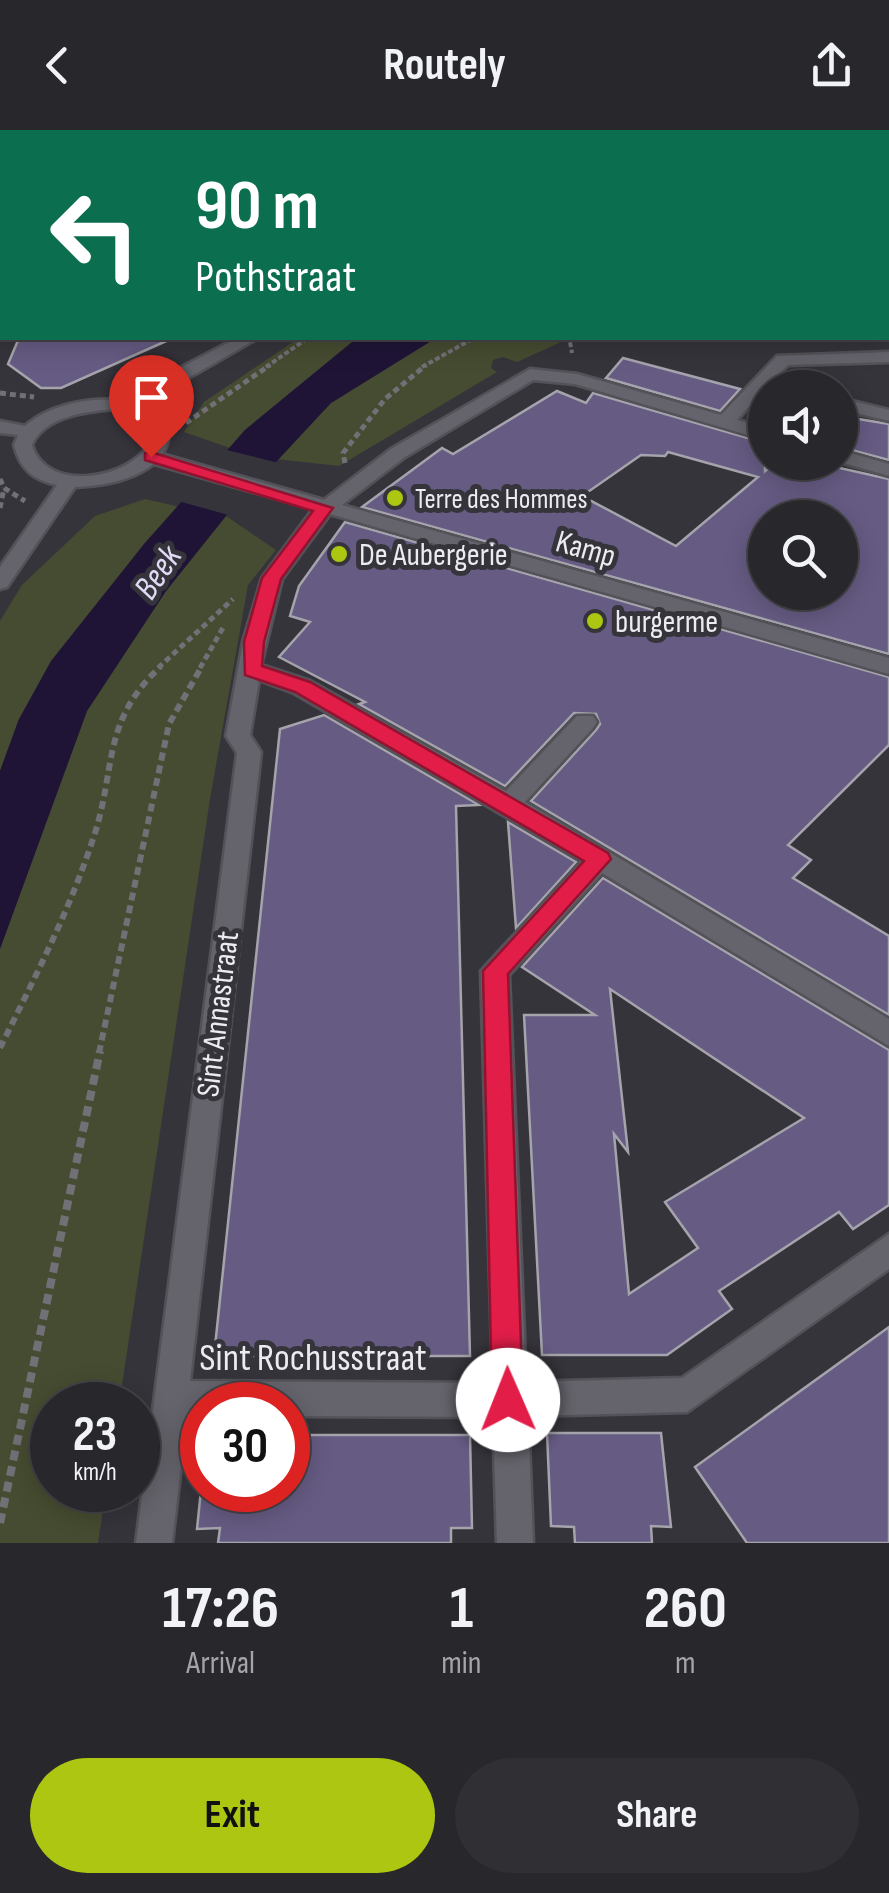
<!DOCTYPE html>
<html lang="en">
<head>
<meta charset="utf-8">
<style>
	:root { --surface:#28272c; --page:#302f34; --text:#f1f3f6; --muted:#a5a5a9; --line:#444448; --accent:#acc612 }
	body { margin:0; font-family:"Sofia Sans Condensed",sans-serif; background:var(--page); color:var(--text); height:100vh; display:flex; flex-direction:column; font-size:38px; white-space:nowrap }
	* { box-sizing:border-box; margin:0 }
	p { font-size:32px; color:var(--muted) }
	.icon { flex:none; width:55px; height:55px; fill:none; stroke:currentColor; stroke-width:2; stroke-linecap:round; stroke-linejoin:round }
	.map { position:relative; height:1413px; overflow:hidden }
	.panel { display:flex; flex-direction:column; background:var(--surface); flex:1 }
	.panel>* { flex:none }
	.top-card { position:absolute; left:0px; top:0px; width:890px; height:210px; box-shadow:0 5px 25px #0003,0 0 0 2px var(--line); background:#0b6e4f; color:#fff; overflow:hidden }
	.controls { position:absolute; left:748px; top:240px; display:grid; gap:20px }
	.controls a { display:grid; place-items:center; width:110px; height:110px; border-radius:50%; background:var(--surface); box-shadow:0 5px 25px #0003,0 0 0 2px var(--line); font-size:50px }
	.speed { position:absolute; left:30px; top:1252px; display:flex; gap:20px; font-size:50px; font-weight:700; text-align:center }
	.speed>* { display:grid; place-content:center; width:130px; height:130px; border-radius:50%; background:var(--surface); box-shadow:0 5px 25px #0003,0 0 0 2px var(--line); line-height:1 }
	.speed small { font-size:25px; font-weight:400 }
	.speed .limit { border:15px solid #d22; background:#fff; color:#111 }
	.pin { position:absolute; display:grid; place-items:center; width:85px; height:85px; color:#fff; margin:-102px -42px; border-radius:50% 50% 50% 0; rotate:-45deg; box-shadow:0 0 10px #0007 }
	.pin .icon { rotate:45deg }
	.me { position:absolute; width:110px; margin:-55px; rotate:359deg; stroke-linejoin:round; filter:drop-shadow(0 0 8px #0008) }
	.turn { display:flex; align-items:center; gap:35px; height:210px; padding:0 30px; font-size:45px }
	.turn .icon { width:130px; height:130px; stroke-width:2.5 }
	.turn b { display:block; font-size:70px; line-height:85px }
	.eta { display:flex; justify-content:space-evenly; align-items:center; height:170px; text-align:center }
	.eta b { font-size:60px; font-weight:700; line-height:70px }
	.cta { display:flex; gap:20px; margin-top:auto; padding:20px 30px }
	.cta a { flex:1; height:115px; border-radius:60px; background:var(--accent); color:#111; font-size:40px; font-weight:700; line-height:115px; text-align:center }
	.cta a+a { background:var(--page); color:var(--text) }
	header { display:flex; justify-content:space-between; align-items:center; height:130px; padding:0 30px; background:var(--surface); font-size:45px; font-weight:700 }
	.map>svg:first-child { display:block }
	.green { fill:#464c31 }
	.water { fill:#1f1436 }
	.pier { fill:#36343b }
	.building { fill:#665b83; stroke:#a5a3ab; stroke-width:2.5; fill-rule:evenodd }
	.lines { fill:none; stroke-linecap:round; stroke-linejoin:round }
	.lane-casing { stroke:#535258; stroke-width:25 }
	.street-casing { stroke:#535258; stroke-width:5 }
	.secondary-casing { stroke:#535258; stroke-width:5 }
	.path-far3 { stroke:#727077; stroke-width:4; stroke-dasharray:5 2.5; stroke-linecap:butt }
	.path-far2 { stroke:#727077; stroke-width:5; stroke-dasharray:6 4; stroke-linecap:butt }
	.path-far1 { stroke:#727077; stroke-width:6; stroke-dasharray:8 5; stroke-linecap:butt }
	.path { stroke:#727077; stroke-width:8; stroke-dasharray:10 6; stroke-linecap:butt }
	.lane { stroke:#65636b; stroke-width:20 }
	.street { fill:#65636b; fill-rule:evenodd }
	.secondary { fill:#65636b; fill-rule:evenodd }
	.route { fill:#e11d48; stroke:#92132f; stroke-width:2.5 }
	.poi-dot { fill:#acc612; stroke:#36343b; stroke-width:4 }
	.labels { text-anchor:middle; stroke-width:10; stroke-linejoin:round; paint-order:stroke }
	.far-poi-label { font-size:28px; fill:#ecebf0; stroke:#36343b; text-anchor:start }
	.street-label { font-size:32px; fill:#ecebf0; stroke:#36343b }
	.poi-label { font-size:32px; fill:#ecebf0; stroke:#36343b; text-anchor:start }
	.water-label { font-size:35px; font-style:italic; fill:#e0daf6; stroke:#36343b }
	.near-street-label { font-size:38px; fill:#ecebf0; stroke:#36343b }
</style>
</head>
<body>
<header><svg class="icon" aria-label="back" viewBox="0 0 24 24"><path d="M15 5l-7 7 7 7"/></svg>Routely<svg class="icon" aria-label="share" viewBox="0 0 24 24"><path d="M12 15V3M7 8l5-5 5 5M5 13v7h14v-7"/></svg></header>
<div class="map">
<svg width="889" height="1413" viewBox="0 0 889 1413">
	<rect width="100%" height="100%" fill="#36343b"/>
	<g class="green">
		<polygon points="299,208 357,208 245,300 230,318 184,302 204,272"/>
		<polygon points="436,208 558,208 559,213 517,232 503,227 493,230 491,238 497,242 339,336 276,329 331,273"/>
		<polygon points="145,369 180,377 144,414 19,589 0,641 0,491 22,455 95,386"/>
		<polygon points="226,386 276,420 248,455 210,669 119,1275 52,1275 52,1360 106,1360 98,1413 0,1413 0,819 87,581 166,461"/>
	</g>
	<polygon class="water" points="357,208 436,208 331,273 226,386 166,461 87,581 0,819 0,641 19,589 51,531 144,414 245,300"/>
	<polygon class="pier" points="223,319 279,333 232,386 178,371"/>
	<g class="building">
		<polygon points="19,208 173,208 61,258 41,258 8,234"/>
		<polygon points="623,228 740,259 720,281 606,248"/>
		<path d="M 557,261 L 586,273 L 593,263 L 765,313 L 765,341 L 776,332 L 813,332 L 889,349 L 889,524 L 362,377 L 442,318 L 453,324 ZM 668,322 L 758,347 L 676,416 L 582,366 L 641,325 L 665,326 ZM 765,388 L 840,388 L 840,462 L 765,462 Z"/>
		<polygon points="840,286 889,294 889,330 840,317"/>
		<polygon points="345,392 889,547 889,615 788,715 811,730 793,748 889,806 889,885 531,671 596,600 600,594 596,584 574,583 505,656 359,574 365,572 279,527 310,492 290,486 299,456"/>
		<polygon points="324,585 479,675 456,676 470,1226 214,1226 280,599"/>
		<polygon points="508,692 576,732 516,798"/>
		<path d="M 603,748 L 889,920 L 889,1075 L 853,1099 L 839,1082 L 719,1161 L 732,1179 L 667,1225 L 542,1225 L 524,885 L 595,885 L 522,837 ZM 610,859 L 804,988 L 665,1072 L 698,1118 L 629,1164 L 614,1004 L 628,1022 Z"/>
		<polygon points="889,1197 889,1413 747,1413 695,1337"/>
		<polygon points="547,1303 661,1303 671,1397 651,1396 652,1413 575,1413 574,1397 551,1396"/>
		<polygon points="288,1305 470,1305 472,1398 451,1398 451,1413 218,1413 220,1398 197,1399 201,1360 288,1360"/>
	</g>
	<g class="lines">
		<defs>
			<polyline id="lane" points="145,2 152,0"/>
			<g id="street">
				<polygon points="307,0 325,0 327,2 309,2"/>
				<rect x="0" y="47" width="2" height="8"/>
				<path d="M 889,222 L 889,232 L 788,235 L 773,250 L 791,258 L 765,258 L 737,290 L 765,298 L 765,310 L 575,254 L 533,250 L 405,327 L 342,375 L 889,528 L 889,544 L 330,384 L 282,449 L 261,535 L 310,551 L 506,661 L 577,586 L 593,586 L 597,592 L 593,598 L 525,672 L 889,889 L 889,916 L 602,743 L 509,845 L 526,1252 L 682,1248 L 889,1104 L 889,1139 L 687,1282 L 528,1286 L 533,1413 L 497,1413 L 493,1287 L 288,1286 L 288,1275 L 202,1275 L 202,1285 L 187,1285 L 172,1413 L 136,1413 L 237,623 L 226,606 L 243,512 L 262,448 L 313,379 L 144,331 L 142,327 L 151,321 L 324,370 L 391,319 L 530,239 L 577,244 L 721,285 L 777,226 ZM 259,550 L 294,563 L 582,731 L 481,841 L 493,1253 L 190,1251 L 261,622 L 250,605 Z"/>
				<polygon points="840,268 889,280 889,291 840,279"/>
				<polygon points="840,320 889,334 889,346 840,332"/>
			</g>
			<g id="secondary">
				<polygon points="711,0 729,0 731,2 713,2"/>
				<polygon points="763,0 782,0 784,2 765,2"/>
				<rect x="888" y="31" width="1" height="8"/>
				<rect x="888" y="49" width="1" height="8"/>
				<path d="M 237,208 L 258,208 L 190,247 L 147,279 L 159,287 L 169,305 C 164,346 109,356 75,357 L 7,457 L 0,459 L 0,437 L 57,355 C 33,350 20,339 14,315 L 18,305 L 0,303 L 0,291 L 25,296 C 51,273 101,264 133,273 L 178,239 ZM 116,279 L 149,298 L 149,314 C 128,350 46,363 32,315 C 44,286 88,281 116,279 Z"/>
			</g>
		</defs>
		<use href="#lane" class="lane-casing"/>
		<use href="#street" class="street-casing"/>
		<use href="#secondary" class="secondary-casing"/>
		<g class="path-far3">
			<polyline points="675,0 680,2"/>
			<polyline points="814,0 822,2"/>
			<polyline points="564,208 570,212 572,223"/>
			<polyline points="266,237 308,208"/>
			<polyline points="422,237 474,208"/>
		</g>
		<g class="path-far2">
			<polyline points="0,263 34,267"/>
			<polyline points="186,293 270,235"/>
			<polyline points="345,333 343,323 385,269 426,235"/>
			<polyline points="0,349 4,358 25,371"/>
			<polyline points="0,378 4,358"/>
			<polyline points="158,538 233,469"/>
			<polyline points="200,538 224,496"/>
		</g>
		<g class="path-far1">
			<path d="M 0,918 C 34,849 69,782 93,709 C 117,639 100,593 161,536"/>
			<polyline points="99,923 169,594 202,536"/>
		</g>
		<polyline class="path" points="0,1393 100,921"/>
		<use href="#lane" class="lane"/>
		<use href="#street" class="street"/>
		<use href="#secondary" class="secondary"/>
	</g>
	<polygon class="route" points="151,322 333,378 281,449 264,512 262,536 310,552 608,723 611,729 508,844 523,1270 519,1281 508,1285 497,1281 492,1270 483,841 584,731 295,562 245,545 244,512 262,448 313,381 145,330 145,323"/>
	<g class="poi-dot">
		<circle cx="395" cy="368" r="10"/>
		<circle cx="339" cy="424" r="10"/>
		<circle cx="595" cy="491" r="10"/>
	</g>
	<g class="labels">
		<g class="far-poi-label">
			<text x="415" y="378">Terre des Hommes</text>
		</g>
		<g class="street-label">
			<text transform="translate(586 418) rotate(16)" y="11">Kamp</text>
			<text transform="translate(217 884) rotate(-83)" y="11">Sint Annastraat</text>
		</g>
		<g class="poi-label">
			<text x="359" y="435">De Aubergerie</text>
			<text x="615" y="502">burgerme</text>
		</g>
		<g class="water-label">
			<text transform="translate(157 442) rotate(-56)" y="12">Beek</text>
		</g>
		<g class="near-street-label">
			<text x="313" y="1240">Sint Rochusstraat</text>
		</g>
	</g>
</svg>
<div class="controls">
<a><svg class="icon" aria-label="sound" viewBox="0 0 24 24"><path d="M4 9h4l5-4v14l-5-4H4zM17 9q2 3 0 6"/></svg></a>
<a><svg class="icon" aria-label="search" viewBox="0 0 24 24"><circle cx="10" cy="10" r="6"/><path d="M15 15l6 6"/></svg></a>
</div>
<div class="speed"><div>23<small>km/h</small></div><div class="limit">30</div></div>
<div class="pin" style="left:151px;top:327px;background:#d93025"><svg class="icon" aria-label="arrive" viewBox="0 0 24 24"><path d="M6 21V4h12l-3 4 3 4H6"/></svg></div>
<svg class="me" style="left:508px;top:1270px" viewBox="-20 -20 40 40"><circle r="19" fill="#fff"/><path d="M0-13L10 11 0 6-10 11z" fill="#e11d48"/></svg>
<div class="top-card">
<div class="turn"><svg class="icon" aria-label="left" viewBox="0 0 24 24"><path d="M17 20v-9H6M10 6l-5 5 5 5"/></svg><div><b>90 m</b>Pothstraat</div></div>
</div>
</div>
<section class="panel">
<div class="eta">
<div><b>17:26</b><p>Arrival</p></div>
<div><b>1</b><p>min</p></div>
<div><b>260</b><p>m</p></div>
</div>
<div class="cta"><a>Exit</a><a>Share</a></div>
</section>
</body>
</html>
